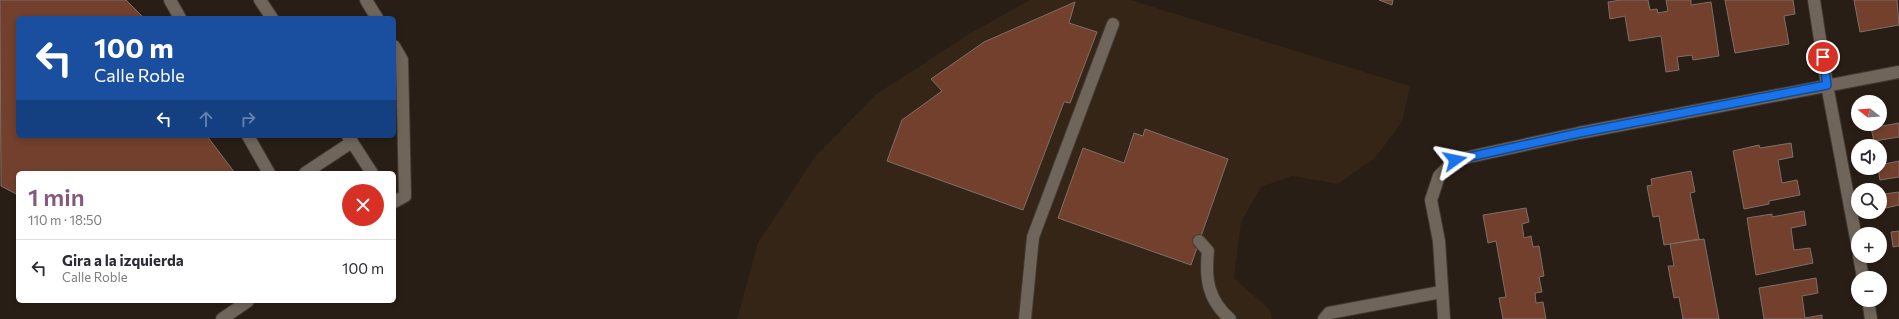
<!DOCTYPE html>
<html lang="es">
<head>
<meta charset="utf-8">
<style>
	:root { --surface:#fff; --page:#f7f7f7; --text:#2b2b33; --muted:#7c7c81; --line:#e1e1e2; --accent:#85597c }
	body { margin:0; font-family:Commissioner,sans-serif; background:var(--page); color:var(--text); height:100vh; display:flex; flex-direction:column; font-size:15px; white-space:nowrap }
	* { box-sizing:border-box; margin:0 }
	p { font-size:13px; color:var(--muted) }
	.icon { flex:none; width:22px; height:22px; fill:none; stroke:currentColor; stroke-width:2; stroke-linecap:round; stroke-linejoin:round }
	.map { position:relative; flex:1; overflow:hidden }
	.details { position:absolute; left:16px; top:171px; width:380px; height:132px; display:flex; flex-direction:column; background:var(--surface); border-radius:6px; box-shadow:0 2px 6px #0003 }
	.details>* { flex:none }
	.banner { position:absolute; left:16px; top:16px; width:380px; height:122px; border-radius:6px; box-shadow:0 2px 6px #0003; background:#1a4fa0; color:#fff; overflow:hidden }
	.needle { width:26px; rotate:287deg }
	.fabs { position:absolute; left:1851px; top:95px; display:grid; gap:8px }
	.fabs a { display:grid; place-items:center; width:36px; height:36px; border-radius:50%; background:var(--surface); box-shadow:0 2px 6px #0003; font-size:20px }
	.pin { position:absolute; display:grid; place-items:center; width:34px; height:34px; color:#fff; margin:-17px; border:2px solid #fff; border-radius:50%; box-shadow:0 1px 4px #0007 }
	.me { position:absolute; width:44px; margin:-22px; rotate:78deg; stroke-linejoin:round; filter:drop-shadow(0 0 3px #0008) }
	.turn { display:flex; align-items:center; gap:14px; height:84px; padding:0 12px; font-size:18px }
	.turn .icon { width:52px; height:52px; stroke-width:2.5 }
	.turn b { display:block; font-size:28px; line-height:34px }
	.lanes { display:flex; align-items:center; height:38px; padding:0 12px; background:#0003; justify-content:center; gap:20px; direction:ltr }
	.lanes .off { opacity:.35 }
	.round { display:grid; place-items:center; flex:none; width:42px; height:42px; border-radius:21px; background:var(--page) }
	.headline { display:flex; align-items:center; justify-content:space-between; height:68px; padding:0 12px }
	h1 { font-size:24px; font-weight:600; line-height:30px; color:var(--accent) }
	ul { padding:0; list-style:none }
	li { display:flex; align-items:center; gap:12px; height:56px; padding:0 12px; border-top:1px solid var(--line) }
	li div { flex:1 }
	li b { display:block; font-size:15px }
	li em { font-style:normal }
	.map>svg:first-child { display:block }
	.built { fill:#342517 }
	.building { fill:#72402d; stroke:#7e6f69 }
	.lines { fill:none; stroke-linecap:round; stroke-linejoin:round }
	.lane-casing { stroke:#413a34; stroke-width:14 }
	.street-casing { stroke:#413a34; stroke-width:14 }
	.lane { stroke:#70655a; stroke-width:12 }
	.street { stroke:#70655a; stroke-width:12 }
	.route-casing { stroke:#114b97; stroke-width:10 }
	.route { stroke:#1a73e8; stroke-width:7 }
</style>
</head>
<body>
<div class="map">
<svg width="1899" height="319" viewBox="0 0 1899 319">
	<rect width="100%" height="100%" fill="#281e15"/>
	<polygon class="built" points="1030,0 1130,0 1410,86 1402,122 1375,158 1338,184 1292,176 1261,187 1241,222 1234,278 1270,310 1272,319 737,319 758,243 814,158 875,95 969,34"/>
	<g class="building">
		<polygon points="0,0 126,0 144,18 18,18 18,136 207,136 235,173 18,173 18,195 1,186"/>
		<polygon points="1379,0 1393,0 1392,5"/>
		<polygon points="1621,0 1648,0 1650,10 1657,9 1658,13 1668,11 1666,0 1691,0 1691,5 1711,2 1719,56 1693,60 1692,55 1677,57 1679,70 1666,72 1661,36 1629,41 1625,16 1610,19 1608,2"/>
		<polygon points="1725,0 1793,0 1795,14 1784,16 1789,44 1735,53"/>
		<polygon points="1854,0 1897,0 1899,25 1860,32"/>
		<polygon points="1075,2 1069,23 1097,32 1070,103 1064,102 1023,210 887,161 902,120 942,91 931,79 984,42"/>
		<polygon points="1899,123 1899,137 1874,141 1871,128"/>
		<polygon points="1145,129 1228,159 1191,265 1058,218 1083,148 1124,163 1134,133 1143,136"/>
		<polygon points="1791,143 1793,157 1778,160 1782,183 1797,180 1800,195 1769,201 1769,204 1744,209 1733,151 1759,145 1760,148"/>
		<polygon points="1899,161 1899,177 1880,180 1878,168 1880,168 1880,165"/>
		<polygon points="1691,171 1695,192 1690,193 1699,239 1664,245 1659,216 1653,217 1647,186 1652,185 1651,179"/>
		<polygon points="1899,192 1899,205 1886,208 1884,194"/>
		<polygon points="1526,208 1529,222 1522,224 1524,238 1531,236 1533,247 1539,246 1544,276 1539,277 1542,292 1535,293 1536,303 1543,302 1546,319 1503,319 1499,298 1506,297 1496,241 1488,243 1483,215"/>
		<polygon points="1804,211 1806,225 1791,228 1794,250 1810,248 1813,263 1756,275 1747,218 1772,214 1772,217"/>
		<polygon points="1899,231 1899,246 1893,247 1891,232"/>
		<polygon points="1704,239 1719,319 1683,319 1679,297 1674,298 1668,266 1674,266 1670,244"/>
		<polygon points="1816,278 1818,293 1802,296 1805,318 1822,315 1822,319 1764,319 1759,288"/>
	</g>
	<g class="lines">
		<defs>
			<g id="lane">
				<polyline points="170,0 180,18"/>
				<polyline points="260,0 272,18"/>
				<polyline points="366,0 377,18"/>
				<polyline points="394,46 402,60 405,196 394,202"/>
				<polyline points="248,136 269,173"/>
				<polyline points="348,136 372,173"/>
				<polyline points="305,173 352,142"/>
				<path d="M 1199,241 L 1208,251 C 1205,279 1208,300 1230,319"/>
				<polyline points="222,319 248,301"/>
				<polyline points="1025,319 1033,237 1113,24"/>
				<polyline points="1324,319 1329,313 1441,292"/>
			</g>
			<g id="street">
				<polyline points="1814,0 1827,85 1858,249"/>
				<polyline points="1859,256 1863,278"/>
				<polyline points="1868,300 1871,319"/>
				<polyline points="1444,319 1439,241 1431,200 1439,176 1455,160 1579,133 1899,72"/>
			</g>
		</defs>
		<use href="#lane" class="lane-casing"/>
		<use href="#street" class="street-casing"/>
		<use href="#lane" class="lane"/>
		<use href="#street" class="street"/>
	</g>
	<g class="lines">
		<defs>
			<polyline id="route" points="1455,160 1579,133 1827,85 1823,57"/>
		</defs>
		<use href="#route" class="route-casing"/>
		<use href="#route" class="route"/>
	</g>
</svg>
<div class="fabs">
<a><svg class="needle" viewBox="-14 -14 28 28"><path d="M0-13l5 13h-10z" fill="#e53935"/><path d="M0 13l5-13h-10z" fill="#7c7c81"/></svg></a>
<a><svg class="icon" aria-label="sound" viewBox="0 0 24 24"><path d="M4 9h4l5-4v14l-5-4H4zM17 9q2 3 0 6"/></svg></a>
<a><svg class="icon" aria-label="search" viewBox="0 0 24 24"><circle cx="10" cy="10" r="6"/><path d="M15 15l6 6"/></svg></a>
<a>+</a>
<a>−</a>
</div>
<div class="pin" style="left:1823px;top:57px;background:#d93025"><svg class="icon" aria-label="arrive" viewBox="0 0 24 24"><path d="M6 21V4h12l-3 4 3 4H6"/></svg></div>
<svg class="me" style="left:1455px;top:160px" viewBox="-20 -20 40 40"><path d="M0-17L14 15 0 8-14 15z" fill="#1a73e8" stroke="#fff" stroke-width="4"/></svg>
<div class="banner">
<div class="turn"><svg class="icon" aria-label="left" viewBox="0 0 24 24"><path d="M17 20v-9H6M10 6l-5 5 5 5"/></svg><div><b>100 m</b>Calle Roble</div></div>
<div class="lanes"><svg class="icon" aria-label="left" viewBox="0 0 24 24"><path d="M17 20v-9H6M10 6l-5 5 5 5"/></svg><svg class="icon off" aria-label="ahead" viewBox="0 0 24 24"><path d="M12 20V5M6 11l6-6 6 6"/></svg><svg class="icon off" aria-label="right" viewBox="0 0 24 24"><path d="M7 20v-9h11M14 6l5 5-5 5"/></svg></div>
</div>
<section class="details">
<div class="headline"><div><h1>1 min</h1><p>110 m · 18:50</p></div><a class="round" style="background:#d93025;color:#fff"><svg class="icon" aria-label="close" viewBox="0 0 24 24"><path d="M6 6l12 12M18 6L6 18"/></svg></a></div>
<ul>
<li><svg class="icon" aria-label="left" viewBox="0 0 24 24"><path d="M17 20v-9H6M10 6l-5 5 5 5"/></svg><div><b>Gira a la izquierda</b><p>Calle Roble</p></div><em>100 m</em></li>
</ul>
</section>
</div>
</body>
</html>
